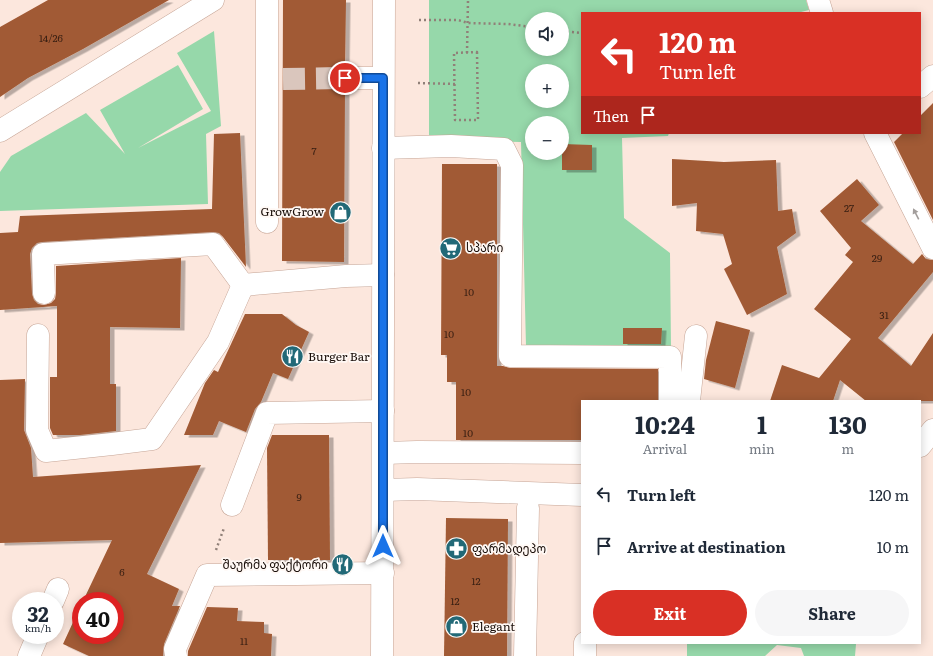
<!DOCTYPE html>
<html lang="en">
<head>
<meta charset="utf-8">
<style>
	:root { --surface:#fff; --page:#f6f6f7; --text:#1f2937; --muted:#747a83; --accent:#d93025 }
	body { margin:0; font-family:Literata,"Noto Sans Georgian",serif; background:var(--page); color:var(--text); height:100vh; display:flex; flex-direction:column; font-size:15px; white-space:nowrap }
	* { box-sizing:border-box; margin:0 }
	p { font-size:13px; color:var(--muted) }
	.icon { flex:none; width:22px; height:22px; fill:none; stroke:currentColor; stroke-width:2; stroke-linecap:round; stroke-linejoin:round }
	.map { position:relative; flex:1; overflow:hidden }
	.drawer { position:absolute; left:581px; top:400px; width:340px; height:244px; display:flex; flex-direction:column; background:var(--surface); border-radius:0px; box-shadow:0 2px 10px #0003 }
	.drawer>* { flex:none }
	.hud { position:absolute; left:581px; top:12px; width:340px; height:122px; border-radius:0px; box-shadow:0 2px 10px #0003; background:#d93025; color:#fff; overflow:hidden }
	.fabs { position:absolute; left:525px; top:12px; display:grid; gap:8px }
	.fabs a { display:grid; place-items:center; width:44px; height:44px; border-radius:50%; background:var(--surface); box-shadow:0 2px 10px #0003; font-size:20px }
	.speed { position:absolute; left:12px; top:592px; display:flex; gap:8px; font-size:20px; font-weight:700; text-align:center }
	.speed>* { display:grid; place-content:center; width:52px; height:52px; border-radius:50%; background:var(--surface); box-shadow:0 2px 10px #0003; line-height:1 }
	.speed small { font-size:10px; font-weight:400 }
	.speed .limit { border:6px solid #d22; background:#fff; color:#111 }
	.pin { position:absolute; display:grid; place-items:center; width:34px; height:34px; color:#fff; margin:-17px; border:2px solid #fff; border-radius:50%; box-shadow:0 1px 4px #0007 }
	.me { position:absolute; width:44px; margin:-22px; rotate:0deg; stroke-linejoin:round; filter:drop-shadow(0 0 3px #0008) }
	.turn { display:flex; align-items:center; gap:14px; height:84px; padding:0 12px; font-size:18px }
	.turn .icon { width:52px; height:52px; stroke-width:2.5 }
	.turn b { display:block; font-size:28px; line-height:34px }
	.then { display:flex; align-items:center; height:38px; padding:0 12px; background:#0003; gap:8px; font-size:15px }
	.eta { display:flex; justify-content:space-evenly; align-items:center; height:68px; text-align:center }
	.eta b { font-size:24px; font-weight:700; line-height:28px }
	.primary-button { display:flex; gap:8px; margin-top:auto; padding:8px 12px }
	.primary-button a { flex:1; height:46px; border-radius:24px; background:var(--accent); color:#fff; font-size:16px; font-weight:700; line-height:46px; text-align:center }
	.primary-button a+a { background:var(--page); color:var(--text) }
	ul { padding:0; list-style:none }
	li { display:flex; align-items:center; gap:12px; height:52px; padding:0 12px }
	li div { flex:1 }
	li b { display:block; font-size:15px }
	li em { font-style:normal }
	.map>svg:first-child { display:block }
	.green { fill:#96d8aa; fill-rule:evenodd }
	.building { fill:#a15a34; filter:url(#shadow) }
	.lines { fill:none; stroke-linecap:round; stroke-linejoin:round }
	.minor-tunnel { stroke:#dac6bd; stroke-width:22; stroke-dasharray:22 11; stroke-linecap:butt }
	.minor-casing { stroke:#c6a596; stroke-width:23 }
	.path { stroke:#908078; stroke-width:2.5; stroke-dasharray:2 3; stroke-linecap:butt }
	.minor { stroke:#fff; stroke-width:22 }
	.oneway { fill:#a39e9c }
	.route-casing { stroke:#114b97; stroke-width:10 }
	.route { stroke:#1a73e8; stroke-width:7 }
	.labels { text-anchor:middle; stroke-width:3.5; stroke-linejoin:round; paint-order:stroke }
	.number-label { font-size:10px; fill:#3a2013 }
	.poi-label { font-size:12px; fill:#180d08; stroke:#fff8f4; text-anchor:start }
</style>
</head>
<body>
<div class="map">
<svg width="933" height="656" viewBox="0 0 933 656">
	<defs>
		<filter id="shadow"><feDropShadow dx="4.5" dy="2.5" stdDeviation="0" flood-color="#0004"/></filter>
	</defs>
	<rect width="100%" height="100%" fill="#fce7dd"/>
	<g class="green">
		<path d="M 429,0 L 806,0 L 809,10 L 797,13 L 582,13 L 582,133 L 669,133 L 668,136 L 622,138 L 624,218 L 670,253 L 671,348 L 526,346 L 521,142 L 429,141 ZM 532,19 L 562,19 L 562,49 L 532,49 ZM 532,71 L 562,71 L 562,101 L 532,101 ZM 532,123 L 562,123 L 562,153 L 532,153 Z"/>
		<polygon points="214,31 221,126 206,134 208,204 0,211 0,172 11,156 86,113 125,154 100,110 178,65 203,109 138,148 211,111 177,53"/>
		<polygon points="687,643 855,643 856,644 855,656 804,656 801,648 777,645 765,656 687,656"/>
	</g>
	<g class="building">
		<polygon points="48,0 169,0 83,49 28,78 0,97 0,27"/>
		<polygon points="283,0 346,0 345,66 338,67 334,72 333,78 334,85 339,89 345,90 344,262 282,261"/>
		<polygon points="933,103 933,220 894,142 903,133 920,133 920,116"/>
		<polygon points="240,133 246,267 223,237 219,233 213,232 42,242 37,243 32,248 30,254 32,294 34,300 38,304 44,305 51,303 55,299 56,293 56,266 181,258 180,328 110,327 110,384 116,384 116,431 80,435 53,435 50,428 50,377 57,377 57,306 0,310 0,233 18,232 20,216 212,209 214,134"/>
		<polygon points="562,144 592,145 592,170 562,170"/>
		<polygon points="672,159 724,162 776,160 778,211 792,209 796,233 777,247 787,294 747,315 724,269 732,264 723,234 696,231 697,203 672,206"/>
		<polygon points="442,164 497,164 497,366 503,366 510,368 658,369 658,401 582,401 582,440 456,440 456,382 447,382 447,355 441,355"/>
		<polygon points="857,179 879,205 861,221 913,264 922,254 926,259 933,260 933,272 878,338 911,366 933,333 933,401 866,401 840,380 833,401 770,401 782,365 819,378 851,339 814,309 853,262 845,255 851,248 820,211"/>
		<polygon points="245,314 282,314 296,325 309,332 288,379 273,373 261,402 255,409 246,432 219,421 213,435 184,435 205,383 214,370 218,372"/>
		<polygon points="716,321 750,330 735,388 704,379 706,360"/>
		<polygon points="623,328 662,328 661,344 623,344"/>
		<polygon points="25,379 24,430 31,448 33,477 201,465 147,574 179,589 172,606 180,606 164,644 163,656 89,656 63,644 81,605 81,635 115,635 115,601 83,601 112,540 0,543 0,380"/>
		<polygon points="272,435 329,435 330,560 268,560 267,448"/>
		<polygon points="446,518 508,519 507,656 444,656"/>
		<polygon points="207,607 238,608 237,621 264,622 264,633 272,634 271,656 188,656 188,651"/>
	</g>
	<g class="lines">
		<polyline class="minor-tunnel" points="283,79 345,78"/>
		<defs>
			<g id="minor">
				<polyline points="267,0 267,222"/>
				<polyline points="818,0 822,13"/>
				<polyline points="345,78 383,78"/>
				<polyline points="920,87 933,76"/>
				<polyline points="0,131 213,0"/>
				<polyline points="875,133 933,248"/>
				<polyline points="383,148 451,146 504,149 512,165 510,356 670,357 670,401"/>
				<polyline points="243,285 346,276 383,275"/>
				<polyline points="44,293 43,254 213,244 243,285"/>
				<polyline points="38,335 37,430 46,451 112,444 152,439 218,342 243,285"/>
				<polyline points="689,401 696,336"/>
				<polyline points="920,446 933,430"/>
				<polyline points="384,453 417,452 582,453"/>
				<polyline points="384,490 417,489 582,495"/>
				<polyline points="232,505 267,413 383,411"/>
				<polyline points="53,601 58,589"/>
				<polyline points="29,656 38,635"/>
				<polyline points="176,656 175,649 207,575 383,573"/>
				<polyline points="382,656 384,0"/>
				<polyline points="525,656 528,508"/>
				<polyline points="585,656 585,643"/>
			</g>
		</defs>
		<use href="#minor" class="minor-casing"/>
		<g class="path">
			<polyline points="419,20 458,20 468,23 508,24 532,27"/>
			<polyline points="562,31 582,33"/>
			<polygon points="477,52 478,120 455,120 454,53"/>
			<polyline points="467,53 468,0"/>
			<polyline points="418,83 455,84"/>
			<polyline points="216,550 224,528"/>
		</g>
		<use href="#minor" class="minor"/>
	</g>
	<defs><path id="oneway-solid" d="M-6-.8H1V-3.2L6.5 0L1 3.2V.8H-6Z"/></defs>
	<use class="oneway" href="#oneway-solid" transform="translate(916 214) rotate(-117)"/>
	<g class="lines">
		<defs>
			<polyline id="route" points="345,78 383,78 383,546"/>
		</defs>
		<use href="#route" class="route-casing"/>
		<use href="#route" class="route"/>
	</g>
	<defs>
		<symbol id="shop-disc" viewBox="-11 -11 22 22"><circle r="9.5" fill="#226977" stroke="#fff8f4"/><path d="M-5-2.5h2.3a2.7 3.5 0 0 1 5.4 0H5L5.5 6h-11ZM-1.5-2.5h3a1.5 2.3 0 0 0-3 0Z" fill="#fff"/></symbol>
		<symbol id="supermarket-disc" viewBox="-11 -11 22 22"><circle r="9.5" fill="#226977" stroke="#fff8f4"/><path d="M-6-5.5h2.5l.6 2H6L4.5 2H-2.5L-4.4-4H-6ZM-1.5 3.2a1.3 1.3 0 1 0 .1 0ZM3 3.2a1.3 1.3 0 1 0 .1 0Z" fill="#fff"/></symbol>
		<symbol id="restaurant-disc" viewBox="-11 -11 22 22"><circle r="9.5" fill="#226977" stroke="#fff8f4"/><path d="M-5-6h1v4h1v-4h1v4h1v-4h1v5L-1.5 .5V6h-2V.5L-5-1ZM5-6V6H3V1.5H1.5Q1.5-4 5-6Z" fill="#fff"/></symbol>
		<symbol id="pharmacy-disc" viewBox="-11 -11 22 22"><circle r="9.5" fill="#226977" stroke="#fff8f4"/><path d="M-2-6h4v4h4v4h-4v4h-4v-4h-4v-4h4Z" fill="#fff"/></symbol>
	</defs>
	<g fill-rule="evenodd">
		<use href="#shop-disc" x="328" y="200" width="25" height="25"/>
		<use href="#supermarket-disc" x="438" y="236" width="25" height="25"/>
		<use href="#restaurant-disc" x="280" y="344" width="25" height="25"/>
		<use href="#pharmacy-disc" x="444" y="536" width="25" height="25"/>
		<use href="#restaurant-disc" x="330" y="552" width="25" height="25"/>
		<use href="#shop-disc" x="444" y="614" width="25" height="25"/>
	</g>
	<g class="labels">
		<g class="number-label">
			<text x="51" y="42">14/26</text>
			<text x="314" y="155">7</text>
			<text x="849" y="212">27</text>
			<text x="877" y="262">29</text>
			<text x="469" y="296">10</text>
			<text x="884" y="319">31</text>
			<text x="449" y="338">10</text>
			<text x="466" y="396">10</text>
			<text x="468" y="437">10</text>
			<text x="299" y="501">9</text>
			<text x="122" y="576">6</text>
			<text x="476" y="585">12</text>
			<text x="455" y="605">12</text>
			<text x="244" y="645">11</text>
		</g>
		<g class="poi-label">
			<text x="324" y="216" text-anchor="end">GrowGrow</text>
			<text x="466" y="252">სპარი</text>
			<text x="308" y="361">Burger Bar</text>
			<text x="472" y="553">ფარმადეპო</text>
			<text x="328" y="569" text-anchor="end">შაურმა ფაქტორი</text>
			<text x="472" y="631">Elegant</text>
		</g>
	</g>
</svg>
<div class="fabs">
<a><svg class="icon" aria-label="sound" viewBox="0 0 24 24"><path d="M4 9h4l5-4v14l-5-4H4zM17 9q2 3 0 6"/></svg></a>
<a>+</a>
<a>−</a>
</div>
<div class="speed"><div>32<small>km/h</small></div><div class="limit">40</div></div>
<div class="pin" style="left:345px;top:78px;background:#d93025"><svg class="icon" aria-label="arrive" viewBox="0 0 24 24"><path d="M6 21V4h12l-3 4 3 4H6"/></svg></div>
<svg class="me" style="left:383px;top:546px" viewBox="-20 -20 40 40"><path d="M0-17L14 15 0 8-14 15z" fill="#1a73e8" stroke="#fff" stroke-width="4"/></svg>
<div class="hud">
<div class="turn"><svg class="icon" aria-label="left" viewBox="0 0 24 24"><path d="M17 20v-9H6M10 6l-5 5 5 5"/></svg><div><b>120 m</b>Turn left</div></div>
<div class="then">Then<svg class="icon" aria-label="arrive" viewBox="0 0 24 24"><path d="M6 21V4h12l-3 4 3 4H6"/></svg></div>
</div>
<section class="drawer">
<div class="eta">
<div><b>10:24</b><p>Arrival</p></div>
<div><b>1</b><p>min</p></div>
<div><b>130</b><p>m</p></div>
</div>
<ul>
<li><svg class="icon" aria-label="left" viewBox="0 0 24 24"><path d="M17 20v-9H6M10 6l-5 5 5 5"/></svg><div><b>Turn left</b></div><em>120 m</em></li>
<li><svg class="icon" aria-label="arrive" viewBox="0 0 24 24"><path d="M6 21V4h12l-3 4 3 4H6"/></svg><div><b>Arrive at destination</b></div><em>10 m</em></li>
</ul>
<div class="primary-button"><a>Exit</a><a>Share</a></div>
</section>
</div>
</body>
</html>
